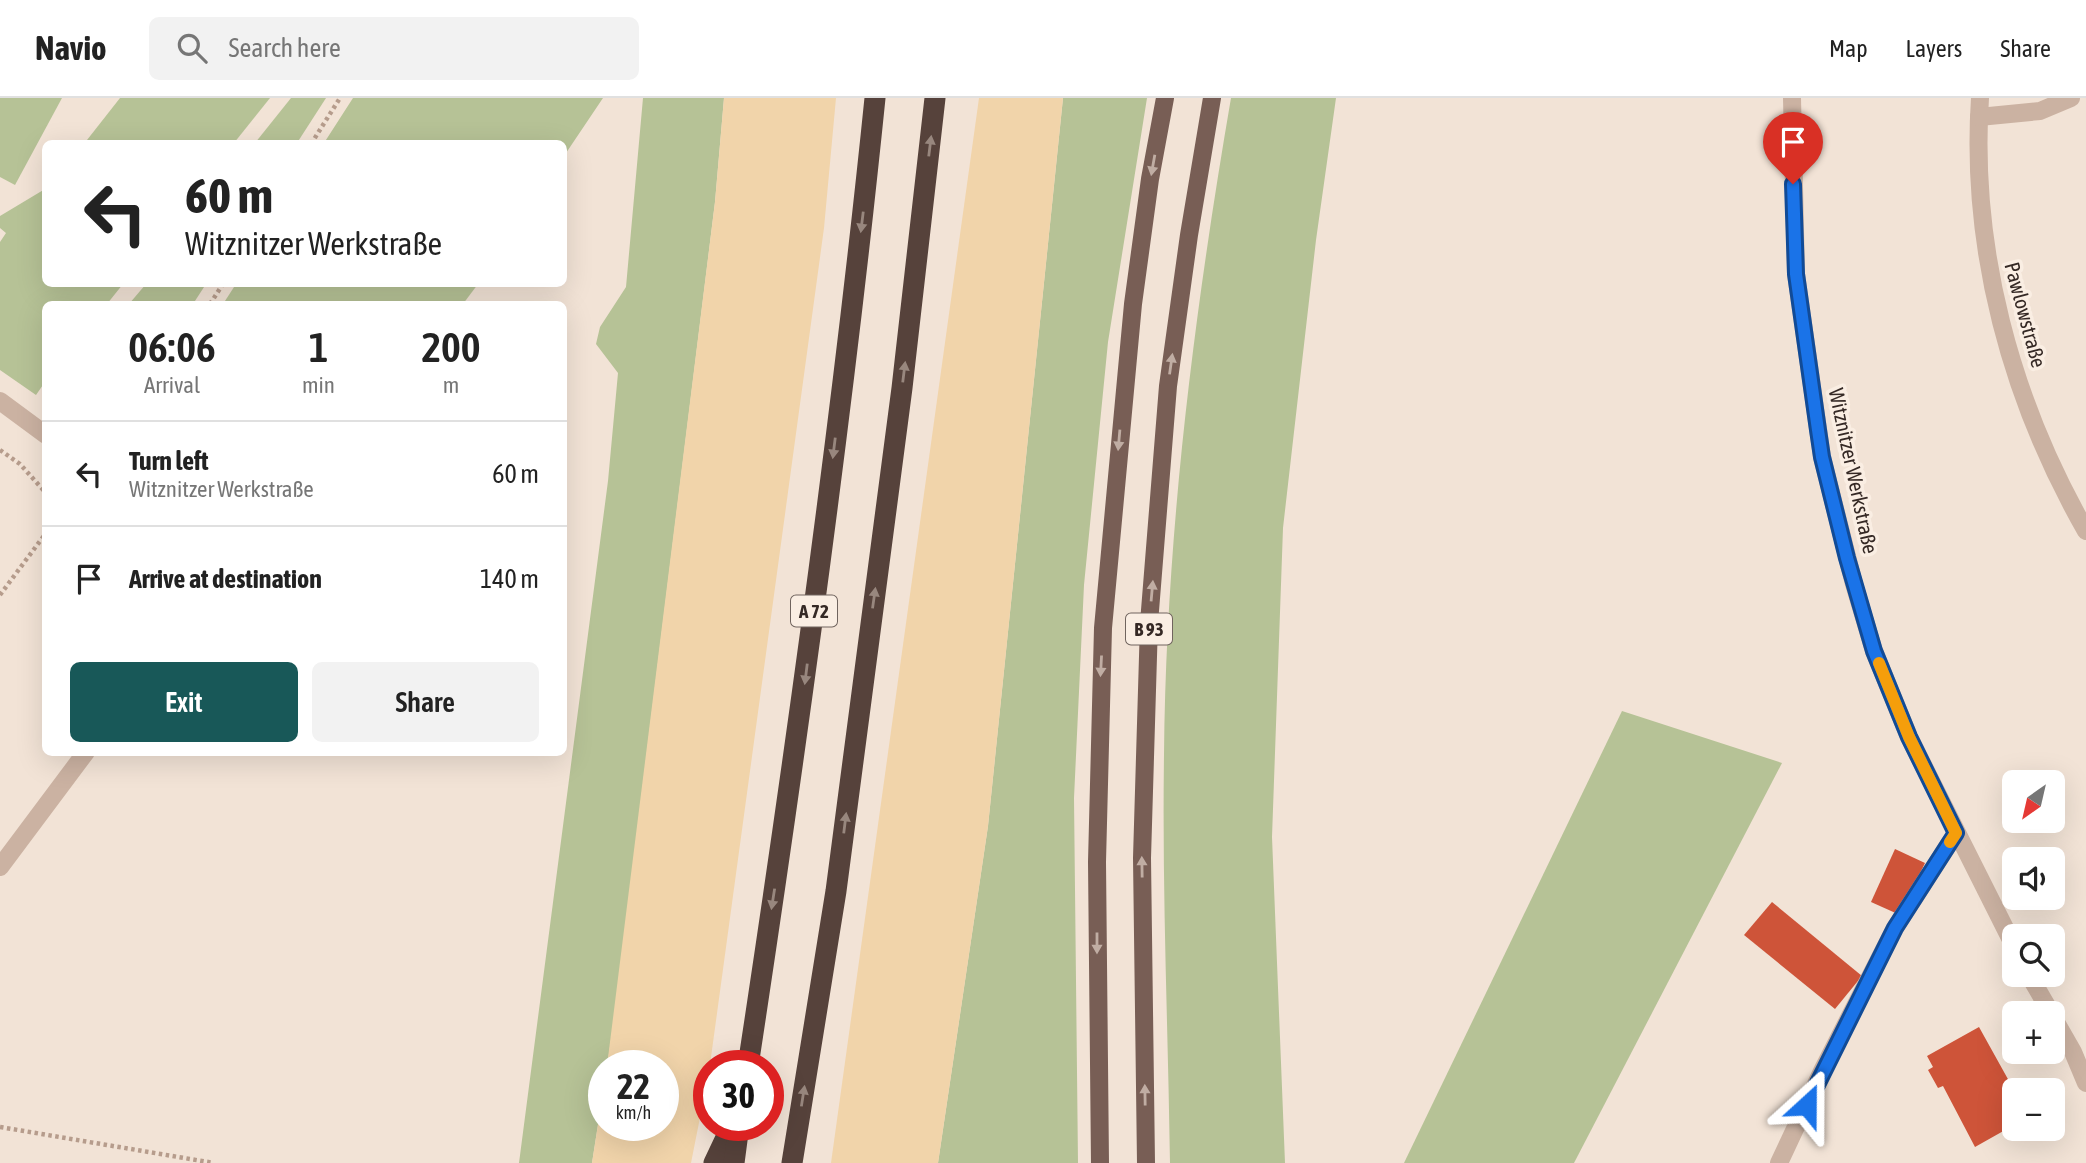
<!DOCTYPE html>
<html lang="en">
<head>
<meta charset="utf-8">
<style>
	:root { --surface:#fff; --page:#f2f2f2; --text:#222; --muted:#767676; --line:#e0e0e0; --accent:#185858 }
	body { margin:0; font-family:"Asap Condensed",sans-serif; background:var(--page); color:var(--text); height:100vh; display:flex; flex-direction:column; font-size:26px; white-space:nowrap }
	* { box-sizing:border-box; margin:0 }
	p { font-size:23px; color:var(--muted) }
	.icon { flex:none; width:38px; height:38px; fill:none; stroke:currentColor; stroke-width:2; stroke-linecap:round; stroke-linejoin:round }
	.map { position:relative; flex:1; overflow:hidden }
	.sheet { position:absolute; left:42px; top:203px; width:525px; height:455px; display:flex; flex-direction:column; background:var(--surface); border-radius:10px; box-shadow:0 7px 28px #0002 }
	.sheet>* { flex:none }
	.banner { position:absolute; left:42px; top:42px; width:525px; height:147px; border-radius:10px; box-shadow:0 7px 28px #0002; background:#fff; color:var(--text); overflow:hidden }
	.needle { width:46px; rotate:214deg }
	.fabs { position:absolute; left:2002px; top:672px; display:grid; gap:14px }
	.fabs a { display:grid; place-items:center; width:63px; height:63px; border-radius:10px; background:var(--surface); box-shadow:0 7px 28px #0002; font-size:35px }
	.speed { position:absolute; left:588px; top:952px; display:flex; gap:14px; font-size:35px; font-weight:700; text-align:center }
	.speed>* { display:grid; place-content:center; width:91px; height:91px; border-radius:50%; background:var(--surface); box-shadow:0 7px 28px #0002; line-height:1 }
	.speed small { font-size:18px; font-weight:400 }
	.speed .limit { border:10px solid #d22; background:#fff; color:#111 }
	.pin { position:absolute; display:grid; place-items:center; width:60px; height:60px; color:#fff; margin:-72px -30px; border-radius:50% 50% 50% 0; rotate:-45deg; box-shadow:0 0 7px #0007 }
	.pin .icon { rotate:45deg }
	.me { position:absolute; width:77px; margin:-38px; rotate:24deg; stroke-linejoin:round; filter:drop-shadow(0 0 5px #0008) }
	.turn { display:flex; align-items:center; gap:24px; height:147px; padding:0 28px; font-size:32px }
	.turn .icon { width:91px; height:91px; stroke-width:2.5 }
	.turn b { display:block; font-size:49px; line-height:60px }
	.eta { display:flex; justify-content:space-evenly; align-items:center; height:119px; text-align:center }
	.eta b { font-size:42px; font-weight:600; line-height:49px }
	.primary-button { display:flex; gap:14px; margin-top:auto; padding:14px 28px }
	.primary-button a { flex:1; height:80px; border-radius:10px; background:var(--accent); color:#fff; font-size:28px; font-weight:600; line-height:80px; text-align:center }
	.primary-button a+a { background:var(--page); color:var(--text) }
	ul { padding:0; list-style:none }
	li { display:flex; align-items:center; gap:21px; height:105px; padding:0 28px; border-top:2px solid var(--line) }
	li div { flex:1 }
	li b { display:block; font-size:26px }
	li em { font-style:normal }
	header { display:flex; align-items:center; gap:42px; box-sizing:border-box; height:98px; padding:0 35px; background:var(--surface); border-bottom:2px solid var(--line) }
	header strong { font-size:33px }
	nav { display:flex; gap:38px; margin-inline-start:auto; font-size:24px }
	.search { width:490px; height:63px; background:var(--page); display:flex; align-items:center; gap:18px; box-sizing:border-box; padding:0 24px; border-radius:10px; color:var(--muted); font-size:26px }
	.map>svg:first-child { display:block }
	.green { fill:#b6c296 }
	.sand { fill:#f1d4aa }
	.building { fill:#ce5439 }
	.lines { fill:none; stroke-linecap:round; stroke-linejoin:round }
	.path { stroke:#b69c8c; stroke-width:4.5; stroke-dasharray:3.5 3.5; stroke-linecap:butt }
	.minor { stroke:#cbb2a2; stroke-width:18 }
	.major { stroke:#785e55; stroke-width:18 }
	.highway { stroke:#56423b; stroke-width:21 }
	.oneway { fill:#98877e }
	.oneway2 { fill:#c0ada3 }
	.route-casing { stroke:#114b97; stroke-width:18 }
	.route { stroke:#1a73e8; stroke-width:12 }
	.slow { stroke:#f59e0b; stroke-width:12 }
	.labels { text-anchor:middle; stroke-width:7; stroke-linejoin:round; paint-order:stroke }
	.shield { fill:#faeee3; stroke:#70645e; stroke-width:2 }
	.shield-label { font-size:19px; font-weight:bold; fill:#352925 }
	.street-label { font-size:21px; fill:#352925; stroke:#faeee3 }
</style>
</head>
<body>
<header>
<strong>Navio</strong>
<div class="search"><svg class="icon" aria-label="search" viewBox="0 0 24 24"><circle cx="10" cy="10" r="6"/><path d="M15 15l6 6"/></svg>Search here</div>
<nav><a>Map</a><a>Layers</a><a>Share</a></nav>
</header>
<div class="map">
<svg width="2086" height="1065" viewBox="0 0 2086 1065">
	<rect width="100%" height="100%" fill="#f2e3d6"/>
	<g class="green">
		<polygon points="0,0 62,0 15,87 0,79"/>
		<polygon points="120,0 270,0 234,45 87,45 87,42"/>
		<polygon points="291,0 326,0 297,45 255,45"/>
		<polygon points="353,0 603,0 564,58 564,46 324,45"/>
		<polygon points="643,0 724,0 715,104 612,936 607,968 604,968 604,988 592,1065 519,1065 608,383 618,275 596,246 600,229 626,189"/>
		<polygon points="1063,0 1147,0 1108,244 1084,487 1074,700 1078,1065 938,1065 988,728"/>
		<path d="M 1231,0 L 1336,0 L 1316,142 L 1283,430 L 1272,739 L 1285,1065 L 1170,1065 C 1168,929 1162,793 1164,657 C 1166,437 1194,216 1231,0 Z"/>
		<polygon points="45,91 46,186 123,186 107,206 46,206 45,284 36,297 0,272 0,144 6,135 0,130 0,118"/>
		<polygon points="146,186 206,186 193,206 129,206"/>
		<polygon points="236,186 478,186 463,206 223,206"/>
		<polygon points="1622,613 1782,665 1574,1065 1404,1065"/>
	</g>
	<g class="sand">
		<polygon points="724,0 836,0 824,130 709,974 691,1065 592,1065 604,988 604,1027 663,1027 663,968 607,968 715,104"/>
		<polygon points="979,0 1063,0 988,728 938,1065 831,1065"/>
	</g>
	<g class="building">
		<polygon points="1895,751 1925,765 1900,817 1871,804"/>
		<polygon points="1772,804 1862,878 1835,911 1744,837"/>
		<polygon points="1979,929 2014,992 2014,1027 1975,1049 1943,988 1938,990 1928,972 1933,969 1927,958"/>
	</g>
	<g class="lines">
		<g class="path">
			<polyline points="311,46 340,0"/>
			<polyline points="210,206 223,186"/>
			<polyline points="0,352 20,366 46,395"/>
			<polyline points="0,497 46,435"/>
			<polyline points="0,1029 214,1065"/>
		</g>
		<g class="minor">
			<polyline points="1792,0 1796,176 1822,359 1854,486 1874,553 1909,639 2014,848"/>
			<path d="M 1980,0 C 1970,151 2011,302 2086,433"/>
			<polyline points="1979,19 2040,13 2071,0"/>
			<polyline points="0,303 46,337"/>
			<polyline points="0,769 86,654"/>
			<polyline points="2029,877 2051,915"/>
			<polyline points="2053,919 2073,954 2086,985"/>
			<polyline points="1779,1065 1823,971 1895,830 1956,735"/>
		</g>
		<g class="major">
			<polyline points="1100,1065 1097,764 1103,530 1133,206 1150,81 1165,0"/>
			<polyline points="1146,1065 1142,760 1149,525 1168,288 1189,137 1212,0"/>
		</g>
		<g class="highway">
			<path d="M 748,968 C 797,646 842,324 875,0"/>
			<polyline points="714,1065 732,1027"/>
			<polyline points="734,1065 739,1027"/>
			<polyline points="792,1065 836,793 902,290 935,0"/>
		</g>
	</g>
	<defs><path id="oneway-solid" d="M-6-.8H1V-3.2L6.5 0L1 3.2V.8H-6Z" transform="scale(1.75)"/></defs>
	<g class="oneway">
		<use href="#oneway-solid" transform="translate(930 48) rotate(-83)"/>
		<use href="#oneway-solid" transform="translate(862 124) rotate(97)"/>
		<use href="#oneway-solid" transform="translate(904 274) rotate(-83)"/>
		<use href="#oneway-solid" transform="translate(834 350) rotate(97)"/>
		<use href="#oneway-solid" transform="translate(874 500) rotate(-82)"/>
		<use href="#oneway-solid" transform="translate(806 576) rotate(97)"/>
		<use href="#oneway-solid" transform="translate(845 725) rotate(-83)"/>
		<use href="#oneway-solid" transform="translate(773 801) rotate(99)"/>
		<use href="#oneway-solid" transform="translate(803 998) rotate(-81)"/>
	</g>
	<g class="oneway2">
		<use href="#oneway-solid" transform="translate(1153 67) rotate(100)"/>
		<use href="#oneway-solid" transform="translate(1171 266) rotate(-82)"/>
		<use href="#oneway-solid" transform="translate(1119 342) rotate(95)"/>
		<use href="#oneway-solid" transform="translate(1152 493) rotate(-85)"/>
		<use href="#oneway-solid" transform="translate(1101 568) rotate(93)"/>
		<use href="#oneway-solid" transform="translate(1142 769) rotate(-91)"/>
		<use href="#oneway-solid" transform="translate(1097 845) rotate(90)"/>
		<use href="#oneway-solid" transform="translate(1145 997) rotate(-91)"/>
	</g>
	<g class="lines">
		<defs>
			<polyline id="route" points="1793,86 1796,176 1818,332 1822,359 1847,460 1874,553 1909,639 1956,735 1895,830 1807,1007"/>
		</defs>
		<use href="#route" class="route-casing"/>
		<use href="#route" class="route"/>
		<polyline class="slow" points="1879,565 1909,639 1956,735 1950,744"/>
	</g>
	<g class="labels">
		<g class="shield">
			<rect x="791" y="497.5" width="46" height="31" rx="5"/>
			<rect x="1126" y="515.5" width="46" height="31" rx="5"/>
		</g>
		<g class="shield-label">
			<text x="814" y="520">A 72</text>
			<text x="1149" y="538">B 93</text>
		</g>
		<g class="street-label">
			<text transform="translate(2025 217) rotate(75)" y="7">Pawlowstraße</text>
			<text transform="translate(1853 373) rotate(78)" y="7">Witznitzer Werkstraße</text>
		</g>
	</g>
</svg>
<div class="fabs">
<a><svg class="needle" viewBox="-14 -14 28 28"><path d="M0-13l5 13h-10z" fill="#e53935"/><path d="M0 13l5-13h-10z" fill="#767676"/></svg></a>
<a><svg class="icon" aria-label="sound" viewBox="0 0 24 24"><path d="M4 9h4l5-4v14l-5-4H4zM17 9q2 3 0 6"/></svg></a>
<a><svg class="icon" aria-label="search" viewBox="0 0 24 24"><circle cx="10" cy="10" r="6"/><path d="M15 15l6 6"/></svg></a>
<a>+</a>
<a>−</a>
</div>
<div class="speed"><div>22<small>km/h</small></div><div class="limit">30</div></div>
<div class="pin" style="left:1793px;top:86px;background:#d93025"><svg class="icon" aria-label="arrive" viewBox="0 0 24 24"><path d="M6 21V4h12l-3 4 3 4H6"/></svg></div>
<svg class="me" style="left:1807px;top:1007px" viewBox="-20 -20 40 40"><path d="M0-17L14 15 0 8-14 15z" fill="#1a73e8" stroke="#fff" stroke-width="4"/></svg>
<div class="banner">
<div class="turn"><svg class="icon" aria-label="left" viewBox="0 0 24 24"><path d="M17 20v-9H6M10 6l-5 5 5 5"/></svg><div><b>60 m</b>Witznitzer Werkstraße</div></div>
</div>
<section class="sheet">
<div class="eta">
<div><b>06:06</b><p>Arrival</p></div>
<div><b>1</b><p>min</p></div>
<div><b>200</b><p>m</p></div>
</div>
<ul>
<li><svg class="icon" aria-label="left" viewBox="0 0 24 24"><path d="M17 20v-9H6M10 6l-5 5 5 5"/></svg><div><b>Turn left</b><p>Witznitzer Werkstraße</p></div><em>60 m</em></li>
<li><svg class="icon" aria-label="arrive" viewBox="0 0 24 24"><path d="M6 21V4h12l-3 4 3 4H6"/></svg><div><b>Arrive at destination</b></div><em>140 m</em></li>
</ul>
<div class="primary-button"><a>Exit</a><a>Share</a></div>
</section>
</div>
</body>
</html>
